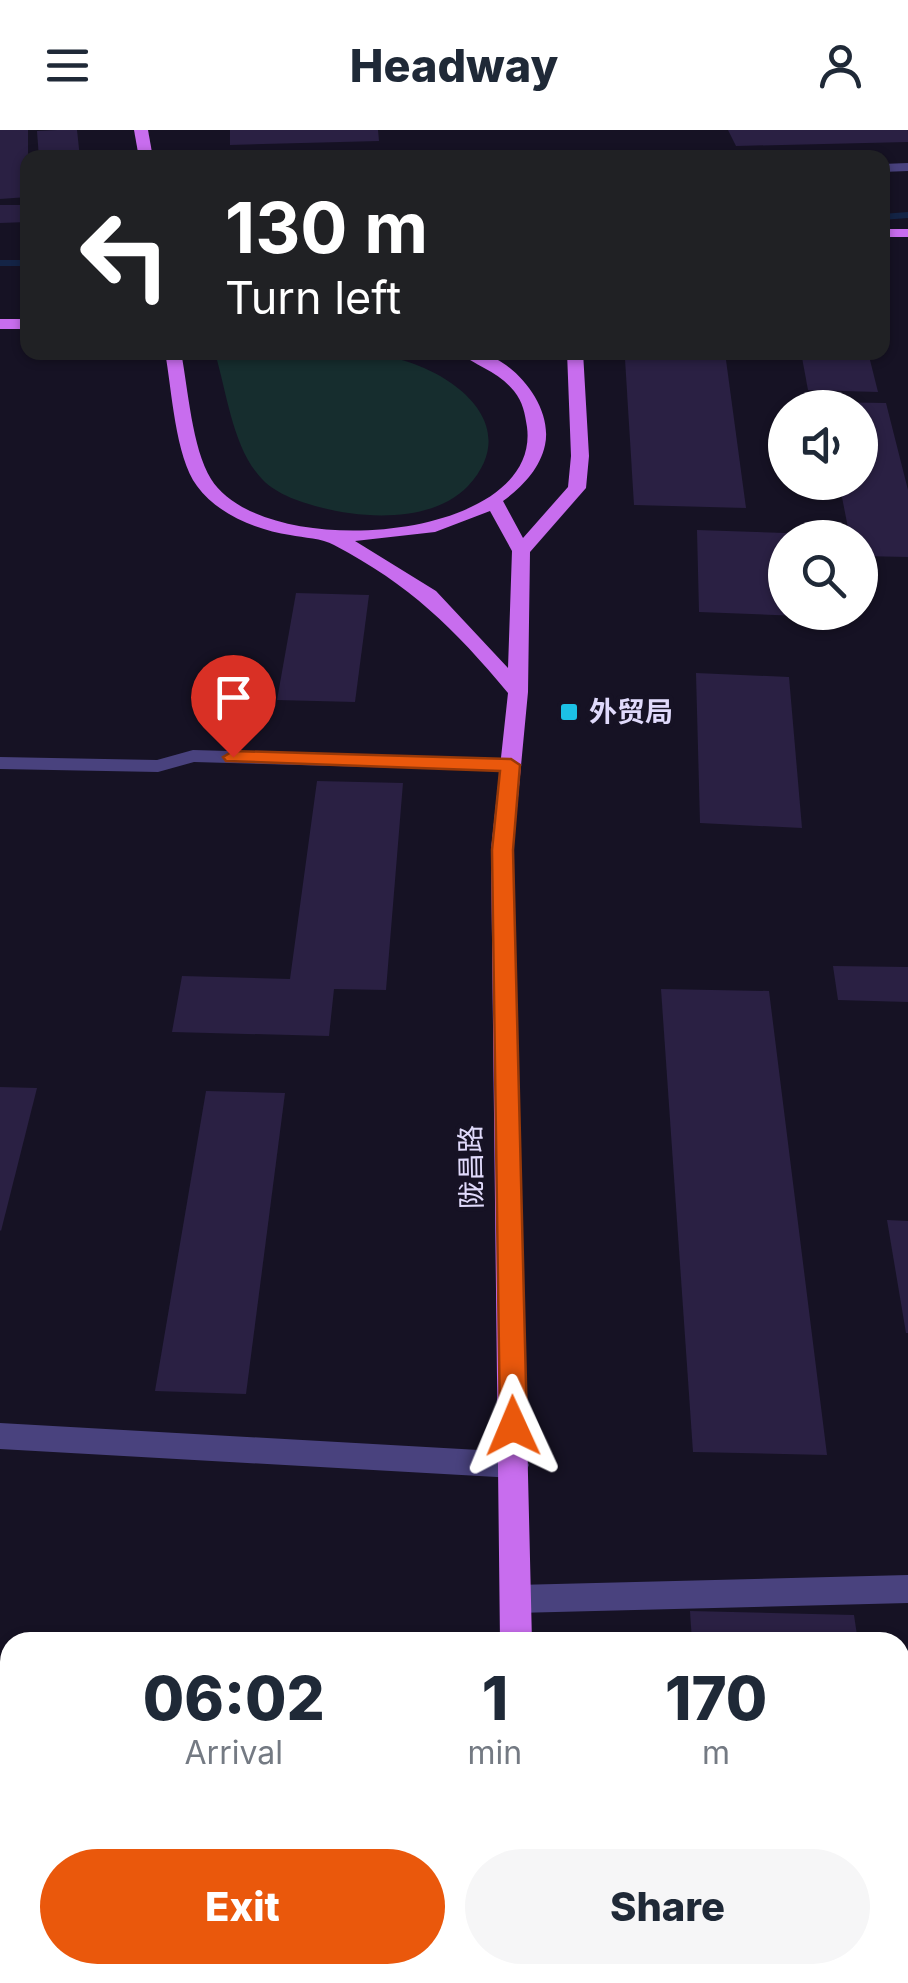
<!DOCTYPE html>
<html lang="en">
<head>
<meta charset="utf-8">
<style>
	:root { --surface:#fff; --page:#f6f6f7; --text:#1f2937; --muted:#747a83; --accent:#ea580c }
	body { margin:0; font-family:Inter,"Noto Sans SC",sans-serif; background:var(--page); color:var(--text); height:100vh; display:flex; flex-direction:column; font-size:38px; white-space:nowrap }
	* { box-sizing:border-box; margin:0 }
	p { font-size:32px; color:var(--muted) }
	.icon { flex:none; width:55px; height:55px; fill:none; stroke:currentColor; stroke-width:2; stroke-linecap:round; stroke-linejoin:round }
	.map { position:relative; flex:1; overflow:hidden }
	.details { position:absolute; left:0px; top:1502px; width:910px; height:352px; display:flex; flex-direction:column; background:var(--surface); border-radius:30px 30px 0 0; box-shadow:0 2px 8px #0004 }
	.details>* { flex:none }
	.banner { position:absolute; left:20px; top:20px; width:870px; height:210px; border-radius:20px; box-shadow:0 2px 8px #0004; background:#202124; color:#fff; overflow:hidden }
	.controls { position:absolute; left:768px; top:260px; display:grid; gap:20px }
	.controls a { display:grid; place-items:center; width:110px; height:110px; border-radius:50%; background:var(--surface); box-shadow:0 2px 8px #0004; font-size:50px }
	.pin { position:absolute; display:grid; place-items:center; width:85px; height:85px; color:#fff; margin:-102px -42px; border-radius:50% 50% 50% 0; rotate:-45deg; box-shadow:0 0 10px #0007 }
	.pin .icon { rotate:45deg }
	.me { position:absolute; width:110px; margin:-55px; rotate:359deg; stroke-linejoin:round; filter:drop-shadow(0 0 8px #0008) }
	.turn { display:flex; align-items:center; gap:35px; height:210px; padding:0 40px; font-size:45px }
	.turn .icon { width:130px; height:130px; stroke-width:2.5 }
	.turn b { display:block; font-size:70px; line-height:85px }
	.eta { display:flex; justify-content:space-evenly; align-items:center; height:170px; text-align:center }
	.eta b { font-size:60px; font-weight:800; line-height:70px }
	.cta { display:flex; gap:20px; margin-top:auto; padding:20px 40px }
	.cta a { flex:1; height:115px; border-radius:60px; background:var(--accent); color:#fff; font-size:40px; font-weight:800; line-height:115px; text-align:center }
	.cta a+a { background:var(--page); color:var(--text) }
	header { display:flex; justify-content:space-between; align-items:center; height:130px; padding:0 40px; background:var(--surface); font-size:45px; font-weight:800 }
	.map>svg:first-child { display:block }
	.green { fill:#162d2e }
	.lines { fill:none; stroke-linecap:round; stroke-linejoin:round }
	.stream { fill:#142446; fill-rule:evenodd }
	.building { fill:#2a2043 }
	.minor { fill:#49427e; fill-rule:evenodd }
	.major { fill:#c86dee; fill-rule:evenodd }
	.route { fill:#ea580c; stroke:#983908; stroke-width:2.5 }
	.poi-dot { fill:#1cc1e5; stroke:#161224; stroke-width:4 }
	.labels { text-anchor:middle; stroke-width:9; stroke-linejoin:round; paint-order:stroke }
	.poi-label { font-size:28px; font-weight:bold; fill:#e0dafb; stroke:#161224; text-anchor:start }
	.street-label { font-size:28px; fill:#e0dafb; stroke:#161224 }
</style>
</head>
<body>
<header><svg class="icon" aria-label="menu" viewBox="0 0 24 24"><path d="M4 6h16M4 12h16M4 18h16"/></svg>Headway<svg class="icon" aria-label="person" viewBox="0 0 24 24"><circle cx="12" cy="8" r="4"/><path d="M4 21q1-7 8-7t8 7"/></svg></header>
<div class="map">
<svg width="908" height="1853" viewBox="0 0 908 1853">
	<rect width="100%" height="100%" fill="#161224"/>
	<path class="green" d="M 215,223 C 256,222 296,224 337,225 C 354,226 373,224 390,227 C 449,239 526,293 468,356 C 434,392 366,389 323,378 C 303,373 277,365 262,349 C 233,319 227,263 215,223 Z"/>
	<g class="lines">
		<g class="stream">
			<polygon points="908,82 908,88 882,90 882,84"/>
			<rect x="0" y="130" width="28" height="6"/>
		</g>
	</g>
	<g class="building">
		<polygon points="0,0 28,0 28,67 0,69"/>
		<polygon points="57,0 77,0 80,28 39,28 37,1"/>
		<polygon points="230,0 378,0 379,11 230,15"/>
		<polygon points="728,0 908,0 908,12 736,16"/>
		<polygon points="0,75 28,75 28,92 0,93"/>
		<polygon points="801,222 868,222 878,262 808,260"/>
		<polygon points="625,229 726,230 746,378 634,375"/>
		<polygon points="822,272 886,273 908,360 908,427 860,426 860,408 850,408 839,352 860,352 860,278 824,278"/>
		<polygon points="697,400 817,404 817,408 785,408 785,482 824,482 825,487 699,482"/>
		<polygon points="296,463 369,465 355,572 277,570"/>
		<polygon points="696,543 789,547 802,698 700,693"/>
		<polygon points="317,651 403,653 386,860 334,859 329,906 172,902 182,846 290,849"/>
		<polygon points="833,836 908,837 908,872 838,870"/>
		<polygon points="661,859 769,861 827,1325 693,1322"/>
		<polygon points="0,957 37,958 1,1101 0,1100"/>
		<polygon points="206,961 285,963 246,1264 155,1261"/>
		<polygon points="887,1090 908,1091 908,1203 906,1203"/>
		<polygon points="690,1481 854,1485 858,1512 692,1512"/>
		<polygon points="269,1845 339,1845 338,1853 268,1853"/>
		<polygon points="712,1845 900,1845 901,1853 713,1853"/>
	</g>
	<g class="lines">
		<g class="minor">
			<polygon points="908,33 908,41 882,42 882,34"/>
			<polygon points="193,620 511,629 522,635 511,641 194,632 158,642 0,639 0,627 157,630"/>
			<polygon points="0,1293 514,1322 525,1326 529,1335 525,1344 514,1348 0,1319"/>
			<polygon points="908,1445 908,1473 516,1483 505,1479 500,1469 505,1459 516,1455"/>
		</g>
		<g class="major">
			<polygon points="134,0 148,0 153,28 139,28"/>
			<rect x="882" y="99" width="26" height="8"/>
			<rect x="0" y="189" width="28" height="10"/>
			<path d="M 165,222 L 181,222 C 188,258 192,318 211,349 C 264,434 542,412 527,297 C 525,284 523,272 514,261 C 499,242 476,236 458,222 C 466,222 475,221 482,223 C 517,233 553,278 545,315 C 540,339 521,358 503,371 L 523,408 L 568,357 L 571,326 L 567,222 L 583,222 L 589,326 L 586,358 L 530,422 L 528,562 L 513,720 L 532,1512 L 500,1512 L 491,720 L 508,563 C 454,498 410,455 334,415 C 322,408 304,408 290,405 C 257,400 217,384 197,356 C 175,326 172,260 165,222 ZM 490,381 L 512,421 L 508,538 L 436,461 L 355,411 L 435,402 Z"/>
			<rect x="498" y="1845" width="36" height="8"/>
		</g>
	</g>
	<polygon class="route" points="233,621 511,629 520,635 513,720 527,1296 523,1304 513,1308 504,1304 500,1296 492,720 500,641 226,631 223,627"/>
	<rect class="poi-dot" x="559" y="572" width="20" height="20" rx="5"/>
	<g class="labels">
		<g class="poi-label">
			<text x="589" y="592">外贸局</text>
		</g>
		<g class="street-label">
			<text transform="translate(471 1037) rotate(-91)" y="10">陇昌路</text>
		</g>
	</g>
</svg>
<div class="controls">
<a><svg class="icon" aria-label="sound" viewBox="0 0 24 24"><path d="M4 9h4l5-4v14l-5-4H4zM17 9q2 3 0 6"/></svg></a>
<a><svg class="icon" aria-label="search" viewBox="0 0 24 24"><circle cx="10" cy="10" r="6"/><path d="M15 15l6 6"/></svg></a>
</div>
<div class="pin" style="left:233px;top:627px;background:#d93025"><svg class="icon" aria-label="arrive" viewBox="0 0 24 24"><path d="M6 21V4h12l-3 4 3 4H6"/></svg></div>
<svg class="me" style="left:513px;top:1296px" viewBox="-20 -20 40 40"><path d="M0-17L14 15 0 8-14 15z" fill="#ea580c" stroke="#fff" stroke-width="4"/></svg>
<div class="banner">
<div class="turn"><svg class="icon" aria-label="left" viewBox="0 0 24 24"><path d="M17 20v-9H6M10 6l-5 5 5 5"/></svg><div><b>130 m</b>Turn left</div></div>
</div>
<section class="details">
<div class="eta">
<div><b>06:02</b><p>Arrival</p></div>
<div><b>1</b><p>min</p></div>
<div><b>170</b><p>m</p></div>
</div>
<div class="cta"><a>Exit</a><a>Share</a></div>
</section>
</div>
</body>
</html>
